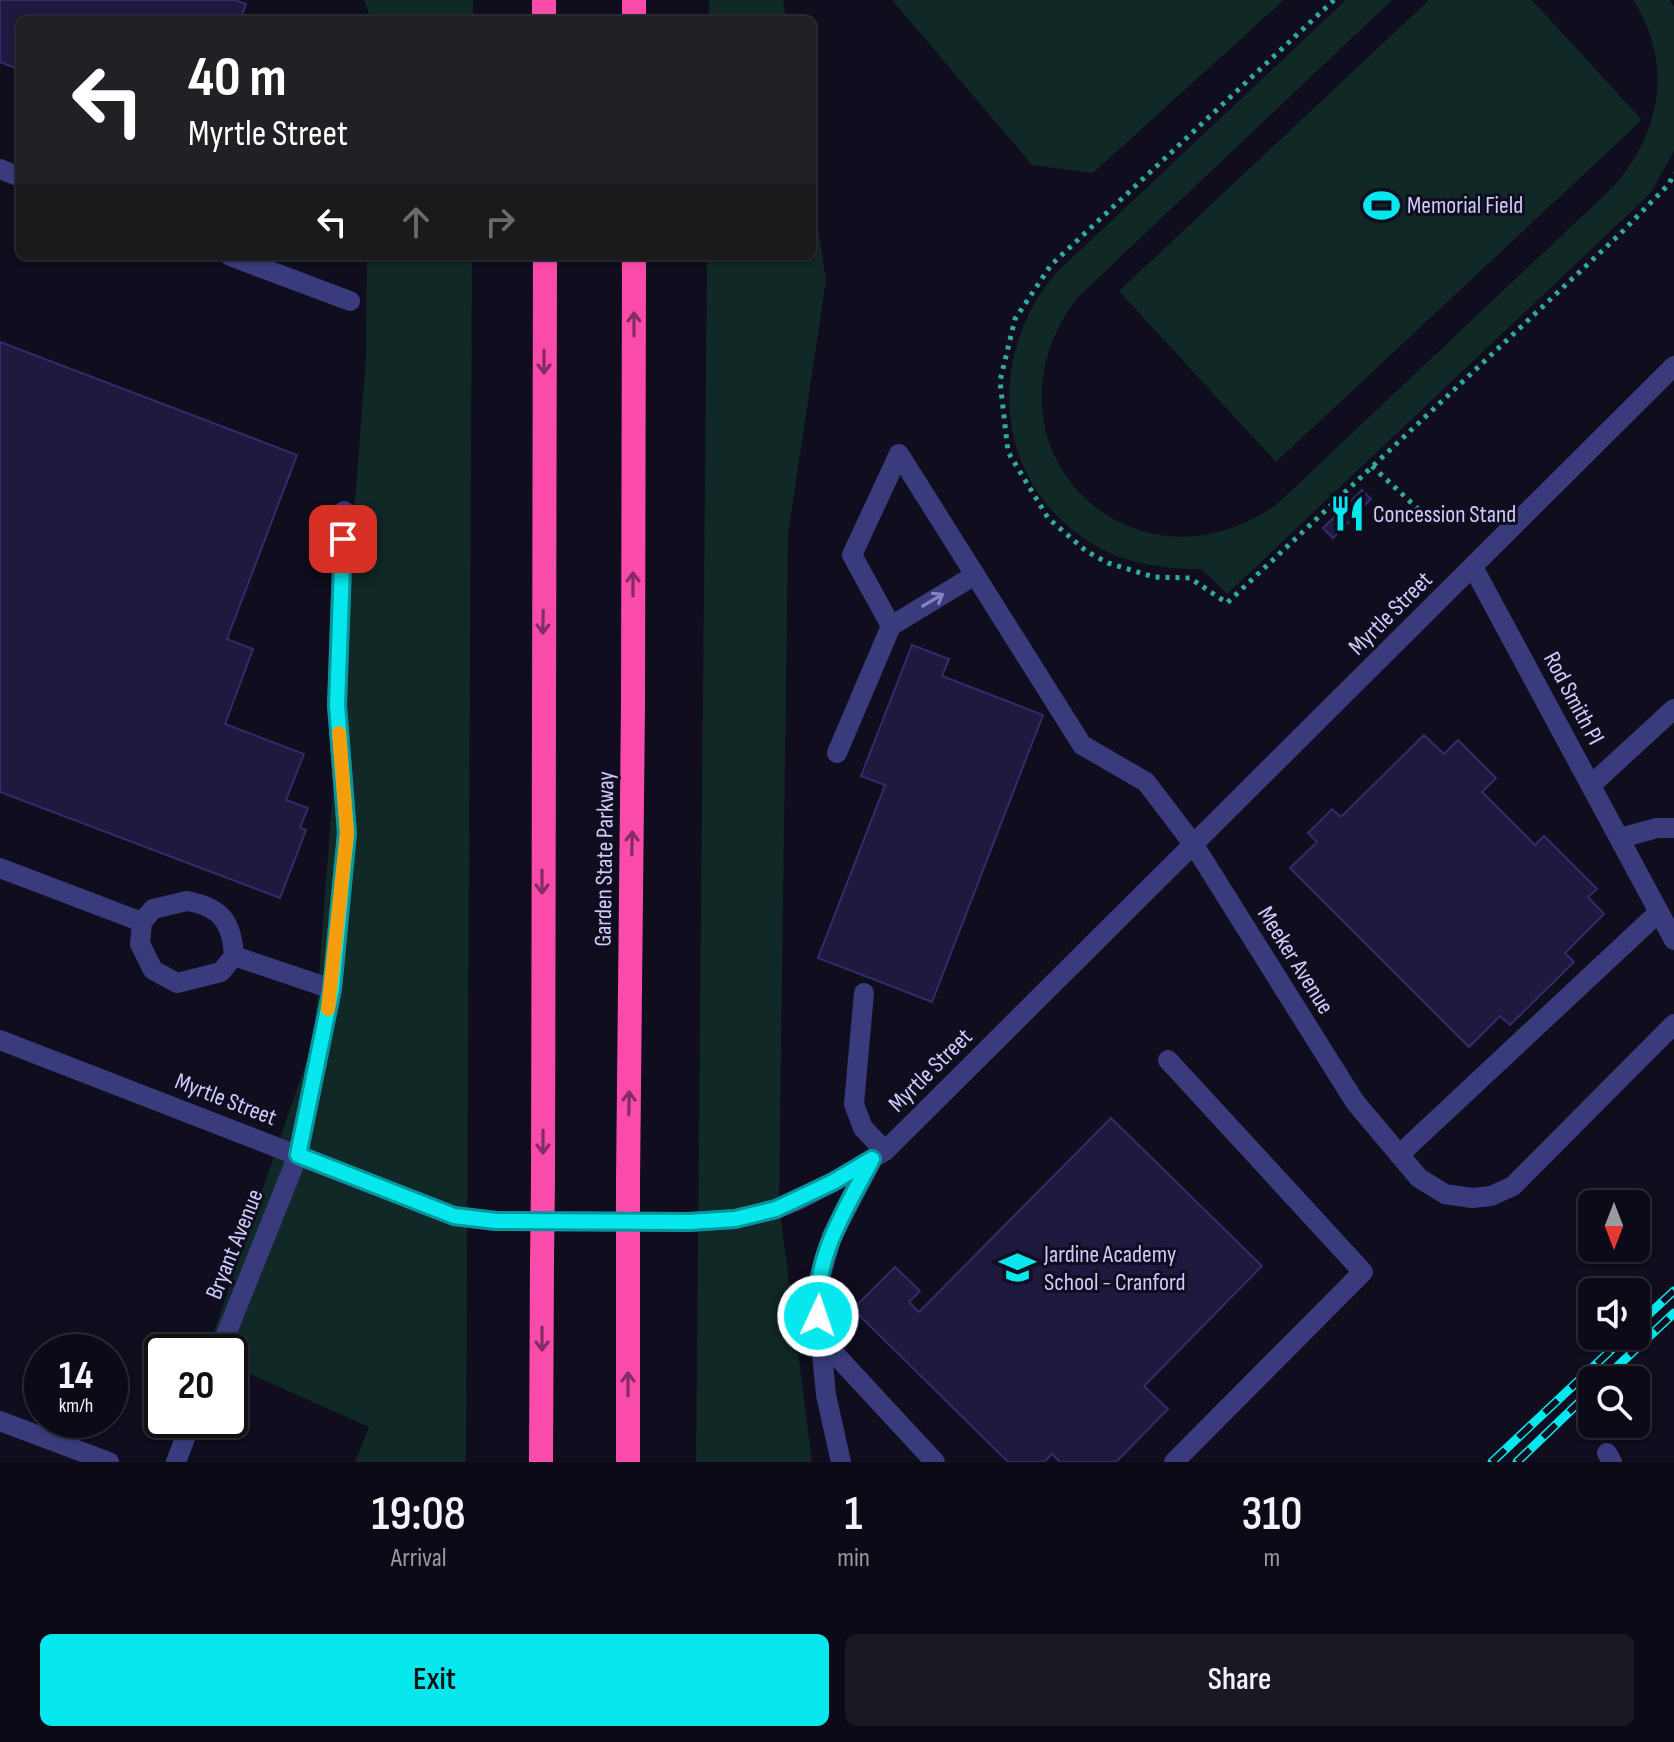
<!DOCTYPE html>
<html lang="en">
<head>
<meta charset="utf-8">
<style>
	:root { --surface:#0b0a16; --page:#191823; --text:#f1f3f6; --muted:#9a9aa1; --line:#2b2b35; --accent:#07e8ee }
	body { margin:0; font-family:"Sofia Sans Condensed",sans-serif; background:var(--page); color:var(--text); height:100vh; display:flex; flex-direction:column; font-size:30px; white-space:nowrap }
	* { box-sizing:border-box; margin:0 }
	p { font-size:26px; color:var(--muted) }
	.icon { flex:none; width:44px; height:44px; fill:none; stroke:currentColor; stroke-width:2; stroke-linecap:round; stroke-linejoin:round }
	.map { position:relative; height:1462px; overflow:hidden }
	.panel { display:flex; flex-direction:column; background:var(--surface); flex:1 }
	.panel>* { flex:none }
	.guide { position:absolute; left:16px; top:16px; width:800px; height:244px; border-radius:12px; box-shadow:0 2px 6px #0004,0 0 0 2px var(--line); background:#202124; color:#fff; overflow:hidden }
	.needle { width:52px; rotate:180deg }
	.fabs { position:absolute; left:1578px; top:1190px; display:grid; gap:16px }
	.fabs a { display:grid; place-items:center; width:72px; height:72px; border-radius:12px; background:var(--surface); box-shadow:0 2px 6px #0004,0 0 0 2px var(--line); font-size:40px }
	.speed { position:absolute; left:24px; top:1334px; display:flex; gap:16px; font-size:40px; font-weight:700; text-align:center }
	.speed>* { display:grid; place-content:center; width:104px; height:104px; border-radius:50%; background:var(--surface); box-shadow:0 2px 6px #0004,0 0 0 2px var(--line); line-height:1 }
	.speed small { font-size:20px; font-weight:400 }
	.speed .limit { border:4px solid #111; border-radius:12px; background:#fff; color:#111 }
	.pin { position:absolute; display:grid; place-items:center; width:68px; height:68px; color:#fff; margin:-34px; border-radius:16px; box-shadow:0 4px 12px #0006 }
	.me { position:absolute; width:88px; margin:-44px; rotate:3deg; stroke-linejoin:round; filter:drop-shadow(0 0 6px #0008) }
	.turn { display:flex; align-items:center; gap:28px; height:168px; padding:0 40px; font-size:36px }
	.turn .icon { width:104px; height:104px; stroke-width:2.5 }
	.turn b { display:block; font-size:56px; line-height:68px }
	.lanes { display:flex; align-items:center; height:76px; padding:0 40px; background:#0003; justify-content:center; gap:40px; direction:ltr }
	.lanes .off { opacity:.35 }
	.eta { display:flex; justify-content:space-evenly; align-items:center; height:136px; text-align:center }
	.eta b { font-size:48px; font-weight:600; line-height:56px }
	.button { display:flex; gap:16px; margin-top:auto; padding:16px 40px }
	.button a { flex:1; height:92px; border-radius:12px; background:var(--accent); color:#111; font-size:32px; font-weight:600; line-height:92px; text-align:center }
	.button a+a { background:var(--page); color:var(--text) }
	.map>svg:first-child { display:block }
	.green { fill:#102826 }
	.building { fill:#1e193f; stroke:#342c6a; stroke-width:2 }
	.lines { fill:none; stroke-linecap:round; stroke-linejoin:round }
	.path { stroke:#31ac9c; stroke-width:5; stroke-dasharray:4 6; stroke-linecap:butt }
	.minor { stroke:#393b7c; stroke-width:20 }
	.highway { stroke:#fa4bab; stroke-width:24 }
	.rail-casing { stroke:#07e8ee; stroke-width:9 }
	.rail { stroke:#0f0d1e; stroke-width:6; stroke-dasharray:18; stroke-linecap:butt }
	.highway-bridge { stroke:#fa4bab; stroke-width:24 }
	.oneway { stroke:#842c64 }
	.oneway2 { stroke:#8484bc }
	.route-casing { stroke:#05979b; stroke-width:20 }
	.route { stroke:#07e8ee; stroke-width:14 }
	.slow { stroke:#f59e0b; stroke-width:14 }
	.labels { text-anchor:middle; stroke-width:6; stroke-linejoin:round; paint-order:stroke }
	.poi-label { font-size:24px; fill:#ceccfd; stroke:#0f0d1e; text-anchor:start }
	.street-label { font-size:24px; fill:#ceccfd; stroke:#0f0d1e }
</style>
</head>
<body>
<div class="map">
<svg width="1674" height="1462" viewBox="0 0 1674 1462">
	<rect width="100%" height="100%" fill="#0f0d1e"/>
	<g class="green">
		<polygon points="364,0 473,0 473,20 371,20"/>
		<polygon points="709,0 783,0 786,20 709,20"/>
		<polygon points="892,0 1284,0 1093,173 1032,165"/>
		<path d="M 1346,0 L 1392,0 L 1077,298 C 969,443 1130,608 1277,504 L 1613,187 C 1661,133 1674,62 1633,0 L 1670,0 L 1674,7 L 1674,151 L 1652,191 L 1637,206 L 1227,594 L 1202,569 C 1164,569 1124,564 1091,543 C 994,483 985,358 1055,274 Z"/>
		<polygon points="1429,0 1532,0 1642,120 1276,462 1119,291"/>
		<polygon points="812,188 826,280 788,535 779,1203 812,1462 696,1462 707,256 812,256"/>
		<polygon points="367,256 472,256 466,1462 355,1462 369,1427 230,1365 230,1352 207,1352 314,1039 366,357"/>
	</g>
	<g class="building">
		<polygon points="0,0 235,0 246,4 240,20 20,20 20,70 0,62"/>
		<polygon points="0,342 297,455 227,639 253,649 225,724 304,754 286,800 308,808 300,828 306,830 280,898 0,792"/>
		<polygon points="1362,490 1371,499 1333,538 1323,528"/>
		<polygon points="912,645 949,659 942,676 1043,715 932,1002 818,958 885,785 861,776"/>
		<polygon points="1424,735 1444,754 1458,740 1496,778 1482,792 1535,845 1544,836 1597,889 1588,897 1604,914 1565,953 1574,962 1510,1025 1500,1016 1469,1047 1290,868 1317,842 1308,833 1332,809 1341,817"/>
		<polygon points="1111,1118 1262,1266 1144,1386 1168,1409 1116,1462 1060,1462 1052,1454 1044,1462 1008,1462 853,1309 895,1267 920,1291 909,1302 919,1312"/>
	</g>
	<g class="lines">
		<g class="path">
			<polyline points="1334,0 1051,265 1015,319 1000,381 1008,452 1048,518 1086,551 1108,563 1154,577 1190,578 1227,603 1621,233 1669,184 1674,173"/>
			<polyline points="1372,466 1432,522"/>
		</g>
		<g class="minor">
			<polyline points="0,169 20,177"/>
			<polyline points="230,256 350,301"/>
			<polyline points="1473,567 1674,940"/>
			<polyline points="891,626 852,555 899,454 1082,745 1146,782 1194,845 1355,1102 1419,1178 1445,1194 1472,1198 1491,1196 1513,1186 1674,1024"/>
			<polyline points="837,753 891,626 975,575"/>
			<polyline points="1591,785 1674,709"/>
			<polyline points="1620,838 1657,828 1674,828"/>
			<polyline points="0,868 142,922"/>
			<path d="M 187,901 C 221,907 232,922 234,956 L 221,972 L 177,983 L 153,970 L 140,944 L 142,922 L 153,909 Z"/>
			<polyline points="234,956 332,989"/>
			<polyline points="864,993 854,1104 863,1128 885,1151"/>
			<polyline points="0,1040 454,1216 496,1221 689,1222 735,1219 776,1209 796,1201 833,1182 885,1151 1674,366"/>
			<polyline points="1168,1060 1363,1272 1174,1462"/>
			<polyline points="1399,1155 1659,912"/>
			<polyline points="821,1339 935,1462"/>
			<polyline points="219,1352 298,1155 332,989 347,833 337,705 344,511"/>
			<polyline points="0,1421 109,1462"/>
			<polyline points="1607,1453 1612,1462"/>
			<polyline points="176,1462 192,1420"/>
			<polyline points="841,1462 826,1395 816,1293 832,1236 871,1162"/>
		</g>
		<g class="highway">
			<polyline points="544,0 544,20"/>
			<polyline points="634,20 634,0"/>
			<polyline points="543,1181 545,256"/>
			<polyline points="628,1181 633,704 634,256"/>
			<polyline points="628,1262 628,1462"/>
			<polyline points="541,1462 542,1261"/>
		</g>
		<defs>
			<g id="rail">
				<polyline points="1636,1326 1674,1291"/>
				<polyline points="1603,1380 1674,1313"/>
				<polyline points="1492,1462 1626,1336"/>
				<polyline points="1517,1462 1592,1390"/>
			</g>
		</defs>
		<use href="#rail" class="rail-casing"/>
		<use href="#rail" class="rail"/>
		<g class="highway-bridge">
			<polyline points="628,1181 628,1262"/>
			<polyline points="542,1261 543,1181"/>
		</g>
	</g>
	<defs><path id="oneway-shaft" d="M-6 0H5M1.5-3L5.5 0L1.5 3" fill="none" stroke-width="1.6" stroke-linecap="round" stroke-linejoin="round" transform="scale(2)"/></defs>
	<g class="oneway">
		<use href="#oneway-shaft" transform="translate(634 324) rotate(-90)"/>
		<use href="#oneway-shaft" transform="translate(544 362) rotate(90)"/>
		<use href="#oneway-shaft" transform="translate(633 584) rotate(-90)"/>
		<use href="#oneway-shaft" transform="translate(543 622) rotate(91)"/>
		<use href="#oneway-shaft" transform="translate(632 843) rotate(-89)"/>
		<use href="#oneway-shaft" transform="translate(542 882) rotate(90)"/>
		<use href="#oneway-shaft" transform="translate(629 1103) rotate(-89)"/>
		<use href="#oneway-shaft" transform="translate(543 1142) rotate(90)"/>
		<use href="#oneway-shaft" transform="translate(542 1339) rotate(90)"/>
		<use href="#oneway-shaft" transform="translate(628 1384) rotate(-90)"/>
	</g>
	<use class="oneway2" href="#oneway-shaft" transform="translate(933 600) rotate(-31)"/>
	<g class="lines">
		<defs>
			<path id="route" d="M 343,539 L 337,705 L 347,833 L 332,989 L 298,1155 L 454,1216 L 496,1221 L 689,1222 L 735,1219 L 776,1209 L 833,1182 L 872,1159 C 847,1207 812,1259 818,1316"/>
		</defs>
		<use href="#route" class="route-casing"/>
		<use href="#route" class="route"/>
		<polyline class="slow" points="328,1009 347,833 339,733"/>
	</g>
	<defs>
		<symbol id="stadium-bare" viewBox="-9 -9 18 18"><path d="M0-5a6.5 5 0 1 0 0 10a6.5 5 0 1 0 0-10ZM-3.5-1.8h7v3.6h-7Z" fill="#07e8ee" stroke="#0f0d1e" stroke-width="2.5" paint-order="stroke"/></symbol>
		<symbol id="restaurant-bare" viewBox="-9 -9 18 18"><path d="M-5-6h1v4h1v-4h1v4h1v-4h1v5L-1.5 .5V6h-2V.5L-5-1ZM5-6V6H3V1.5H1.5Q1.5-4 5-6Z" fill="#07e8ee" stroke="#0f0d1e" stroke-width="2.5" paint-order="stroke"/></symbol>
		<symbol id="school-bare" viewBox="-9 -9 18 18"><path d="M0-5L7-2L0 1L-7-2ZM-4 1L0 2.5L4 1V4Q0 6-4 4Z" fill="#07e8ee" stroke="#0f0d1e" stroke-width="2.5" paint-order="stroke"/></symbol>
	</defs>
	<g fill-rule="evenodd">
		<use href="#stadium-bare" x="1356" y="180" width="51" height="51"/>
		<use href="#restaurant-bare" x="1322" y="488" width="51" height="51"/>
		<use href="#school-bare" x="992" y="1242" width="51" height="51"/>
	</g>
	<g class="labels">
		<g class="poi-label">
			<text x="1407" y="213">Memorial Field</text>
			<text x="1373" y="522">Concession Stand</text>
			<text x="1044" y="1262">Jardine Academy<tspan x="1044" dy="28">School - Cranford</tspan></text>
		</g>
		<g class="street-label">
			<text transform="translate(1390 613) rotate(-45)" y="8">Myrtle Street</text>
			<text transform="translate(1574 698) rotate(62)" y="8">Rod Smith Pl</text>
			<text transform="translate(604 859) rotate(-89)" y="8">Garden State Parkway</text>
			<text transform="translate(1296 960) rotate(58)" y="8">Meeker Avenue</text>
			<text transform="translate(930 1070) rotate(-45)" y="8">Myrtle Street</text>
			<text transform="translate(226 1099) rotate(21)" y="8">Myrtle Street</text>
			<text transform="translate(234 1244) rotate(-68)" y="8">Bryant Avenue</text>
		</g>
	</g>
</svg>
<div class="fabs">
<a><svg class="needle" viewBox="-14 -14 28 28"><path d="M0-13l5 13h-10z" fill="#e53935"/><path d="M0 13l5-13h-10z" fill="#9a9aa1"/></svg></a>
<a><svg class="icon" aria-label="sound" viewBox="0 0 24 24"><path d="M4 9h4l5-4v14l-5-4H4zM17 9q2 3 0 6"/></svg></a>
<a><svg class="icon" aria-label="search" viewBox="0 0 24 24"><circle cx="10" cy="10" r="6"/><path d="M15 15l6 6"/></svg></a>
</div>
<div class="speed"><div>14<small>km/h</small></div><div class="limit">20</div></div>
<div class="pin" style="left:343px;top:539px;background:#d93025"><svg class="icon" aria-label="arrive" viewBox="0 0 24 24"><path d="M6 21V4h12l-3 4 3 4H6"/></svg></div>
<svg class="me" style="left:818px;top:1316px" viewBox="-20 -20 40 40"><circle r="17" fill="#07e8ee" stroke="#fff" stroke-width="3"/><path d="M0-11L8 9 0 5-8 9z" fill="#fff"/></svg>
<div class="guide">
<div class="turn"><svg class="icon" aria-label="left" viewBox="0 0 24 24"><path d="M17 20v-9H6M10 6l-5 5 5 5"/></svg><div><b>40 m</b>Myrtle Street</div></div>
<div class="lanes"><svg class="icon" aria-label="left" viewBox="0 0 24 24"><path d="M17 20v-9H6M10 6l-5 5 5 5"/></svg><svg class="icon off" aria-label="ahead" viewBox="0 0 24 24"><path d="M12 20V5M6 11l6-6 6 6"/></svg><svg class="icon off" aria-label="right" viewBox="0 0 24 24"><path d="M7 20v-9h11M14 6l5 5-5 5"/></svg></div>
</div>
</div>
<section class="panel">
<div class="eta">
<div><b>19:08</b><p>Arrival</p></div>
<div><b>1</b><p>min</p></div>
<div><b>310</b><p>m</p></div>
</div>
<div class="button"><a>Exit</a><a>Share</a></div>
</section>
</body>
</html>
